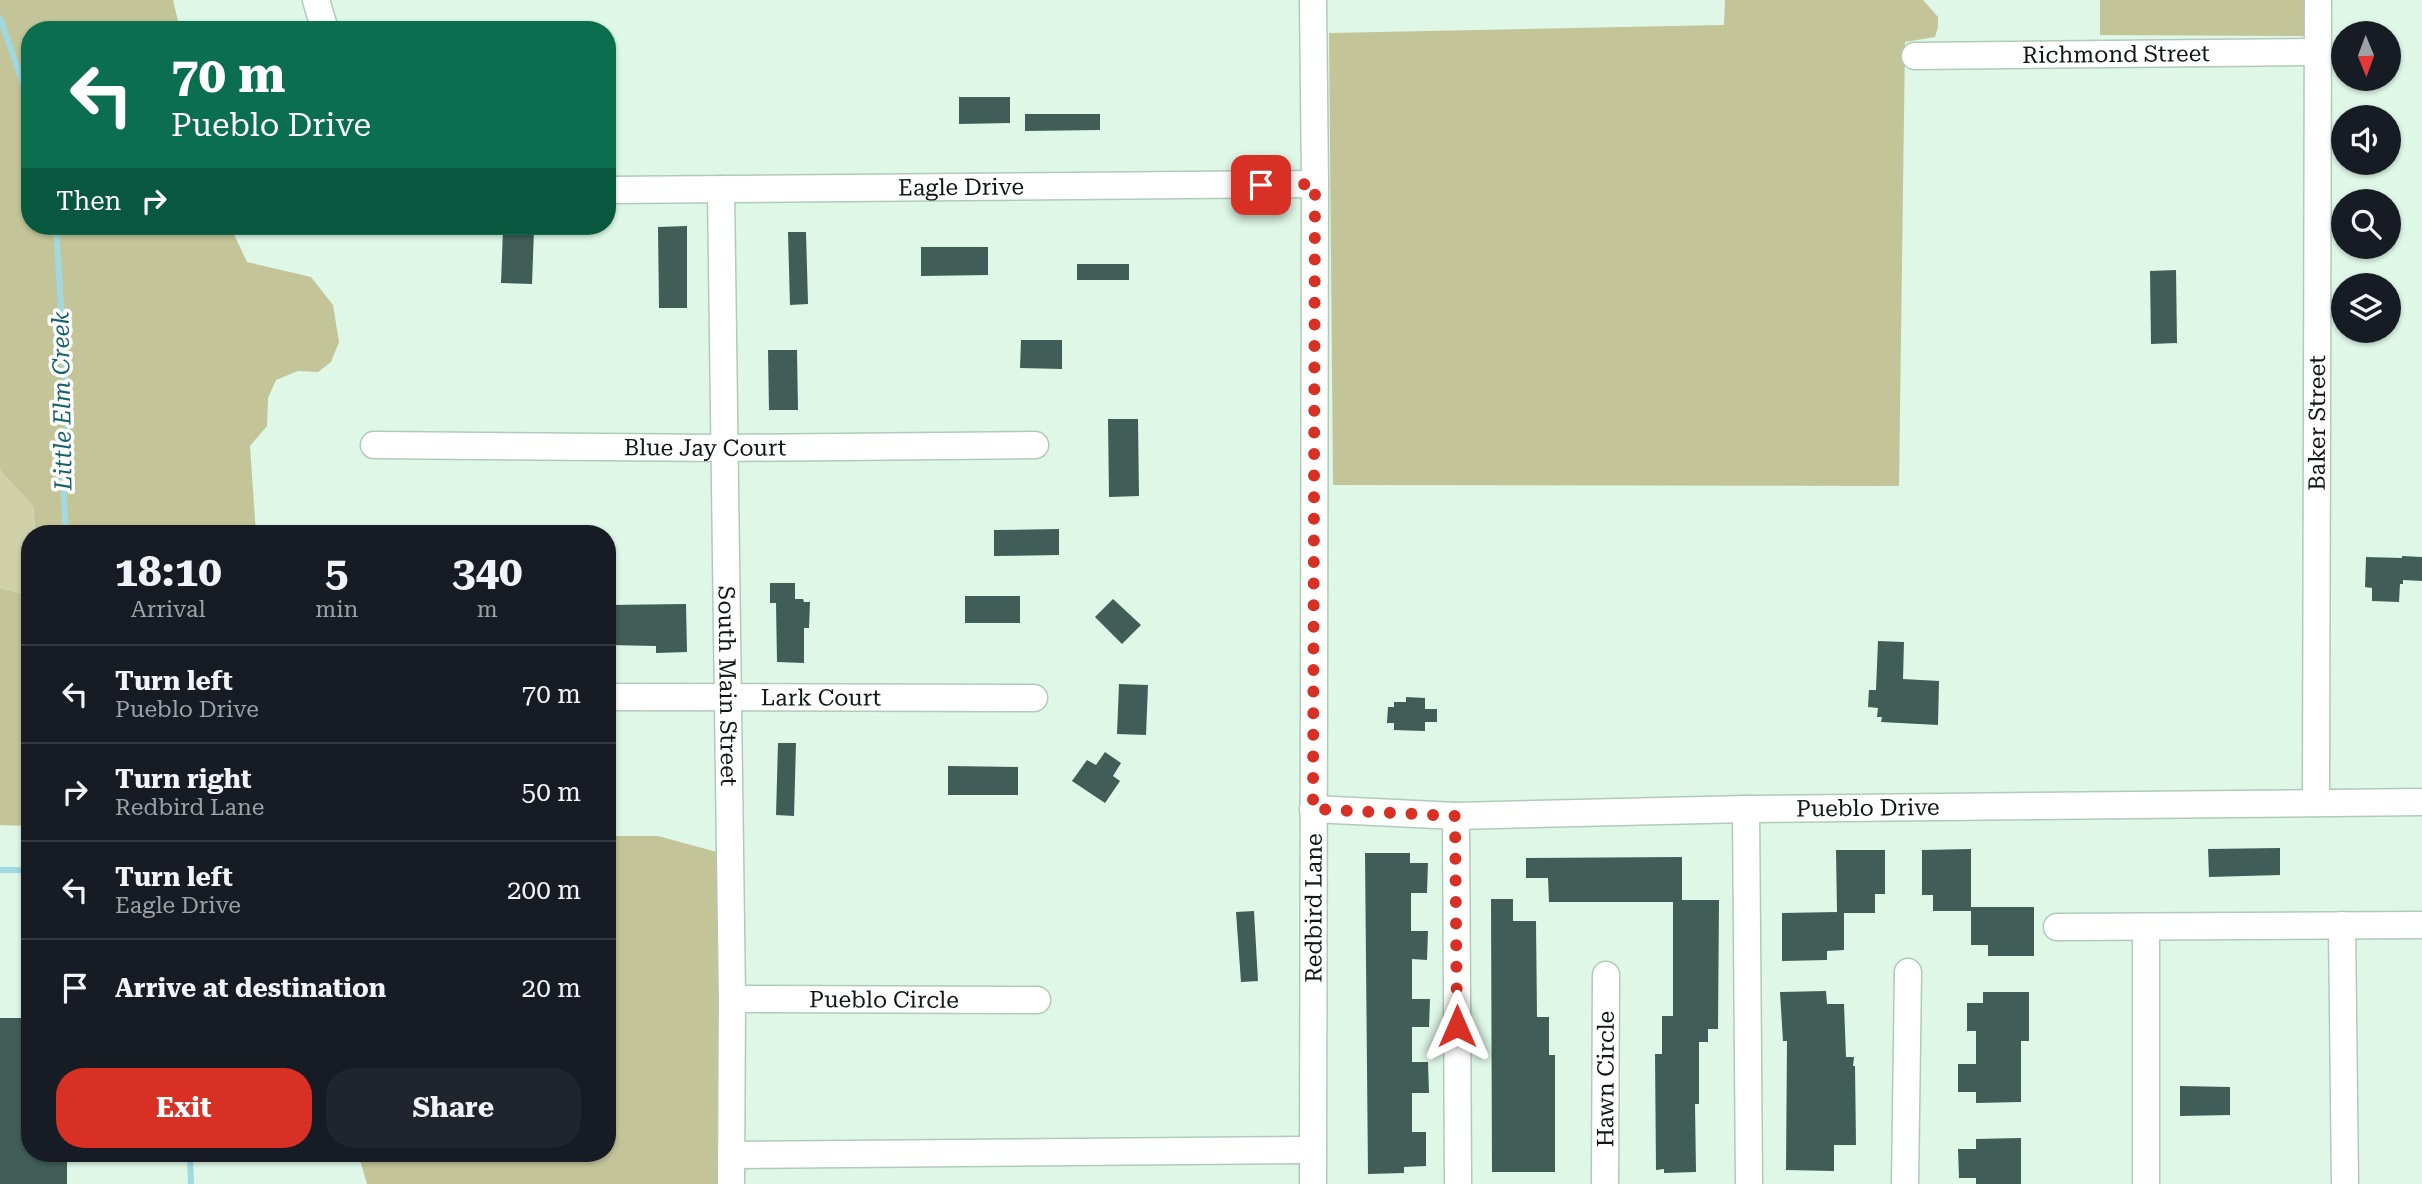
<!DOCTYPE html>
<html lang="en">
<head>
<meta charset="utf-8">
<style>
	:root { --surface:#171b24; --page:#20242c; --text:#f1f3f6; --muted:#9ea1a6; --line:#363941; --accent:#d93025 }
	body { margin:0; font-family:"Roboto Serif",serif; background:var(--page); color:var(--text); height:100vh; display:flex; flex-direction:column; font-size:26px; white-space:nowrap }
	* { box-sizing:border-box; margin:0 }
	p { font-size:23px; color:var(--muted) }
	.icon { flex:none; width:38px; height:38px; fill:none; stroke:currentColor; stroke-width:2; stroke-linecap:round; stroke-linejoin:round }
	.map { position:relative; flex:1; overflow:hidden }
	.sheet { position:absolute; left:21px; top:525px; width:595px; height:637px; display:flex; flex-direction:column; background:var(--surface); border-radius:28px; box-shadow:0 2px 5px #0004 }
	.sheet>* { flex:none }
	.top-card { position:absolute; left:21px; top:21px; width:595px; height:214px; border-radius:28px; box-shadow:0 2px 5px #0004; background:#0b6e4f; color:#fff; overflow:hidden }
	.needle { width:46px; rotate:179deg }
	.tools { position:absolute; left:2331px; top:21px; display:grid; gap:14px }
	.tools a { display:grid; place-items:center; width:70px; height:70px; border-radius:50%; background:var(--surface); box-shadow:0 2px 5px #0004; font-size:35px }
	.pin { position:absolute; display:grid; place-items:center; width:60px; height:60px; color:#fff; margin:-30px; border-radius:14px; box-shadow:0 4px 10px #0006 }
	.me { position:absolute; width:77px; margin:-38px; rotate:0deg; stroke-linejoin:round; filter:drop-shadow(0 0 5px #0008) }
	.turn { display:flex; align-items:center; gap:24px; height:147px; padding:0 35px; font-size:32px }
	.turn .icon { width:91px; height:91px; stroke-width:2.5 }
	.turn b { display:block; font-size:49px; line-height:60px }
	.then { display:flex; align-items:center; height:66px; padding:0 35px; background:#0003; gap:14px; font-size:26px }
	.eta { display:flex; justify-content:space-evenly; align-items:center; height:119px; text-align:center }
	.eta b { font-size:42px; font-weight:700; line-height:49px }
	.button { display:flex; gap:14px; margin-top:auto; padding:14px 35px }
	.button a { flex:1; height:80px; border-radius:28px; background:var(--accent); color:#fff; font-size:28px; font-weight:700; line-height:80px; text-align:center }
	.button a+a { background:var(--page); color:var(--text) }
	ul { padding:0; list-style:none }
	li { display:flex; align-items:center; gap:21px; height:98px; padding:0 35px; border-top:2px solid var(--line) }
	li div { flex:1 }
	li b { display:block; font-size:26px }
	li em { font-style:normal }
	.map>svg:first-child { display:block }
	.green { fill:#d0d0a9 }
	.forest { fill:#c4c499 }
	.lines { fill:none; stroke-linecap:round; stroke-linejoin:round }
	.stream { stroke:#a2d9e1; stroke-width:6 }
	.building { fill:#415d58 }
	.minor-casing { stroke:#b1caba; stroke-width:29 }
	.minor { stroke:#fff; stroke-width:26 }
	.route { stroke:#d93025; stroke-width:12; stroke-dasharray:0 21.6 }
	.labels { text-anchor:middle; stroke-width:7; stroke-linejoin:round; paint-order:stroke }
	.street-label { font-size:23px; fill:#0f1812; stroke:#fff }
	.water-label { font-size:24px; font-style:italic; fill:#17616a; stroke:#fff }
</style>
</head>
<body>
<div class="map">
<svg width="2422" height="1184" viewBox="0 0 2422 1184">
	<rect width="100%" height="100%" fill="#def7e7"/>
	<polygon class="green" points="0,470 33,506 36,534 30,534 30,592 27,595 0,588"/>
	<g class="forest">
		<polygon points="0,0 173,0 180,30 30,30 30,226 230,226 247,262 311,277 333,305 339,342 331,362 318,372 298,371 276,380 268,398 267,426 250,446 256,534 36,534 33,506 0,470"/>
		<polygon points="1725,0 1923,0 1938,17 1938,27 1935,37 1905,42 1899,486 1333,485 1329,33 1724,25"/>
		<polygon points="2100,0 2305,0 2305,36 2100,35"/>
		<polygon points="0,588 27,595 30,592 30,826 0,825"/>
		<polygon points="607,836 658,836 717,852 720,1184 367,1184 358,1153 607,1153"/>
	</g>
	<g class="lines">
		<g class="stream">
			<polyline points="0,18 30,103"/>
			<polyline points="56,226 68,423 62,465 66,534"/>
			<polyline points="0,870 30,870"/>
			<polyline points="190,1153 191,1184"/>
		</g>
	</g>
	<g class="building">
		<polygon points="959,97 1010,97 1010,123 959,124"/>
		<polygon points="1025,114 1100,114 1100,130 1025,131"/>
		<polygon points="687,226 687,308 659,308 658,227"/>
		<polygon points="503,229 534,229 532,284 501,283"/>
		<polygon points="788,232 806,232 808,304 790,305"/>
		<polygon points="921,247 988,247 988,275 921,276"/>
		<rect x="1077" y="264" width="52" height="16"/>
		<polygon points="2176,270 2177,343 2151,344 2150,271"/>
		<polygon points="1021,340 1062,340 1062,369 1020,368"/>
		<polygon points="768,350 797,350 798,410 769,410"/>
		<polygon points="1108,419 1138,419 1139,496 1109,497"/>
		<polygon points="1059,529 1059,555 994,556 994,530"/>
		<polygon points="2402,556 2422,557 2422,581 2403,580 2403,584 2400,584 2399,602 2372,601 2372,588 2365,587 2366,557 2402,558"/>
		<polygon points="770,583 795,583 795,599 803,599 804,602 810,602 809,628 804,628 804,663 777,662 776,603 770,603"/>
		<rect x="965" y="596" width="55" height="27"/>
		<polygon points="1113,599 1141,625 1122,644 1095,617"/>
		<polygon points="686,604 687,652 656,653 656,646 608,645 608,605"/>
		<polygon points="1878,641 1904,642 1903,679 1939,681 1938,725 1881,722 1882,717 1877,717 1878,708 1868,707 1869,690 1876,690"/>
		<polygon points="1119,684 1148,685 1146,735 1117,734"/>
		<polygon points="1406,697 1425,698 1425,709 1437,709 1437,722 1425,722 1425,731 1394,730 1394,723 1387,723 1388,707 1394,707 1394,702 1406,702"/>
		<polygon points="778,743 796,743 794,816 776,815"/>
		<polygon points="1105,752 1121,763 1113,776 1120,781 1105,803 1072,781 1087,760 1096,765"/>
		<polygon points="948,766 1018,767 1018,795 948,795"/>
		<polygon points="2280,848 2280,875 2209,877 2208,849"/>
		<polygon points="1971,849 1971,907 2034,907 2034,956 1988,956 1988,945 1971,945 1971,911 1933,911 1933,895 1922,895 1922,850"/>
		<polygon points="1836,850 1885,850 1885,894 1875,894 1875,913 1844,913 1844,950 1827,951 1827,960 1782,961 1782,913 1837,912"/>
		<polygon points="1365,853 1410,853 1410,863 1428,863 1427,893 1411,893 1411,931 1428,931 1427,960 1412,959 1412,999 1430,999 1429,1027 1412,1027 1412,1062 1428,1062 1429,1093 1412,1093 1412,1132 1426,1132 1426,1166 1404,1167 1404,1173 1368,1174"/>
		<polygon points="1682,857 1682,900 1719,900 1718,1029 1708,1029 1708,1042 1699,1042 1699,1104 1695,1104 1696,1172 1664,1173 1664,1169 1656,1170 1655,1054 1662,1054 1662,1016 1673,1016 1673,902 1549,902 1548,878 1526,878 1526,858"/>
		<polygon points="1491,899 1513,899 1513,921 1536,921 1537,1017 1549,1017 1549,1055 1555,1055 1555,1172 1492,1172"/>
		<polygon points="1254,911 1258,981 1241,982 1236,912"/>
		<polygon points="1826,991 1827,1004 1844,1004 1846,1057 1854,1057 1853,1066 1855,1066 1856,1145 1834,1145 1834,1171 1786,1170 1787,1041 1783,1041 1780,992"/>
		<polygon points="1983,992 2029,992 2029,1041 2021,1041 2021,1102 1976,1103 1976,1092 1958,1092 1958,1064 1976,1064 1976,1031 1967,1031 1967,1003 1983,1003"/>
		<polygon points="0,1018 30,1018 30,1153 67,1153 67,1184 0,1184"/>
		<polygon points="2180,1086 2230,1087 2230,1115 2180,1116"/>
		<polygon points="2021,1138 2021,1184 1976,1184 1976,1178 1959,1178 1958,1149 1976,1149 1976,1139"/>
	</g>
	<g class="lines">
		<defs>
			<g id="minor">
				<polyline points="316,0 325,30"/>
				<path id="s1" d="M 1915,56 L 2317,52"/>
				<path id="s2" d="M 721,189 L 732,999 L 731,1184"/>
				<path id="s3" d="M 607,190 L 1315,184"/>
				<path id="s4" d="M 374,445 L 724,448 L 1035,445"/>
				<path id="s5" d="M 607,697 L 1034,698"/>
				<path id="s6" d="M 2316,803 L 2318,0"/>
				<path id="s7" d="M 1313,809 L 1456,816 L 1746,809 L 2422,802"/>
				<polyline points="1746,809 1749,1184"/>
				<polyline points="1456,816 1458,1184"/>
				<polyline points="2342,925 2345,1184"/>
				<polyline points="2057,927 2422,925"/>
				<path id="s8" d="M 732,999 L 1037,1000"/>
				<polyline points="731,1155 1313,1150"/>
				<path id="s9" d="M 1313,1184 L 1315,184 L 1313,0"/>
				<path id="s10" d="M 1605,1184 L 1606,975"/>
				<polyline points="1905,1184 1908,972"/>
				<polyline points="2146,1184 2146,928"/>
			</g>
		</defs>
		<use href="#minor" class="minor-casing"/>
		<use href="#minor" class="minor"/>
	</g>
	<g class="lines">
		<polyline class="route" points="1261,185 1315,184 1313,809 1455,816 1457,1026"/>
	</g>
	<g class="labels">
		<g class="street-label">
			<text dy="8" stroke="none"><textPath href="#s1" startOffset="201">Richmond Street</textPath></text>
			<text dy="8" stroke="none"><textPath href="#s3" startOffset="354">Eagle Drive</textPath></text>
			<text dy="8" stroke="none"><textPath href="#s6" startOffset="380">Baker Street</textPath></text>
			<text dy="8" stroke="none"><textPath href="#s4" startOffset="331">Blue Jay Court</textPath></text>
			<text dy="8" stroke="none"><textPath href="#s2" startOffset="497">South Main Street</textPath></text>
			<text dy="8" stroke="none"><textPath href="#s5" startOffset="214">Lark Court</textPath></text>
			<text dy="8" stroke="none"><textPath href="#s7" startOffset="555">Pueblo Drive</textPath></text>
			<text dy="8" stroke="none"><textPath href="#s9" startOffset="276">Redbird Lane</textPath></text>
			<text dy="8" stroke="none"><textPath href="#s8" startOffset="152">Pueblo Circle</textPath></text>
			<text dy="8" stroke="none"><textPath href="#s10" startOffset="105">Hawn Circle</textPath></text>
		</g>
		<g class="water-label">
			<text transform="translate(62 401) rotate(-91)" y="8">Little Elm Creek</text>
		</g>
	</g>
</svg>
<div class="tools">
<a><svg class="needle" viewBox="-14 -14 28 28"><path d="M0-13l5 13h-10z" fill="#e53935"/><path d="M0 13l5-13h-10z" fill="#9ea1a6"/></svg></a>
<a><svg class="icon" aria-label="sound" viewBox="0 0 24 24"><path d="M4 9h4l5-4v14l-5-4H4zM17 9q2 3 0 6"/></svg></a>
<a><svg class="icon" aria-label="search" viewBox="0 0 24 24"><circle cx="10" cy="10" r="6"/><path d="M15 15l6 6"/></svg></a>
<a><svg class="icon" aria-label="layers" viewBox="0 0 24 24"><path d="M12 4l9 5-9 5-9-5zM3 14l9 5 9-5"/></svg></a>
</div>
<div class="pin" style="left:1261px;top:185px;background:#d93025"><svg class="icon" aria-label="arrive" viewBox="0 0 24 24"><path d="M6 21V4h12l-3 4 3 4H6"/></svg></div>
<svg class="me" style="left:1457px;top:1026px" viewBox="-20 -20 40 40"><path d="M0-17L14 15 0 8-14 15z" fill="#d93025" stroke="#fff" stroke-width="4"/></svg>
<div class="top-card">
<div class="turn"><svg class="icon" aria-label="left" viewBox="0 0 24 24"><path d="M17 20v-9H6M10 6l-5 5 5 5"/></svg><div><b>70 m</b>Pueblo Drive</div></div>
<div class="then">Then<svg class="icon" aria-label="right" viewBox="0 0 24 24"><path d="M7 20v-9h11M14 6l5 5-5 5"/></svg></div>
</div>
<section class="sheet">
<div class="eta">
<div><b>18:10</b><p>Arrival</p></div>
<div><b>5</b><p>min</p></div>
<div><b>340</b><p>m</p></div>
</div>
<ul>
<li><svg class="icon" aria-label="left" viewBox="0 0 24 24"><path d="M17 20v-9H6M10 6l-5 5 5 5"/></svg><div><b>Turn left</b><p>Pueblo Drive</p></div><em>70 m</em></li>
<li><svg class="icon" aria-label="right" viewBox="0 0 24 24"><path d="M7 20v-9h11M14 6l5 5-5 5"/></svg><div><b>Turn right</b><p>Redbird Lane</p></div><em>50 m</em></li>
<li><svg class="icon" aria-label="left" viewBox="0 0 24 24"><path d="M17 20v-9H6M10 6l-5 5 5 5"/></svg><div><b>Turn left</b><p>Eagle Drive</p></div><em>200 m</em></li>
<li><svg class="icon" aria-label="arrive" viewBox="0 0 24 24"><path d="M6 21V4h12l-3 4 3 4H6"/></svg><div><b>Arrive at destination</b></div><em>20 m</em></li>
</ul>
<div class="button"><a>Exit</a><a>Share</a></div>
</section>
</div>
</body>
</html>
